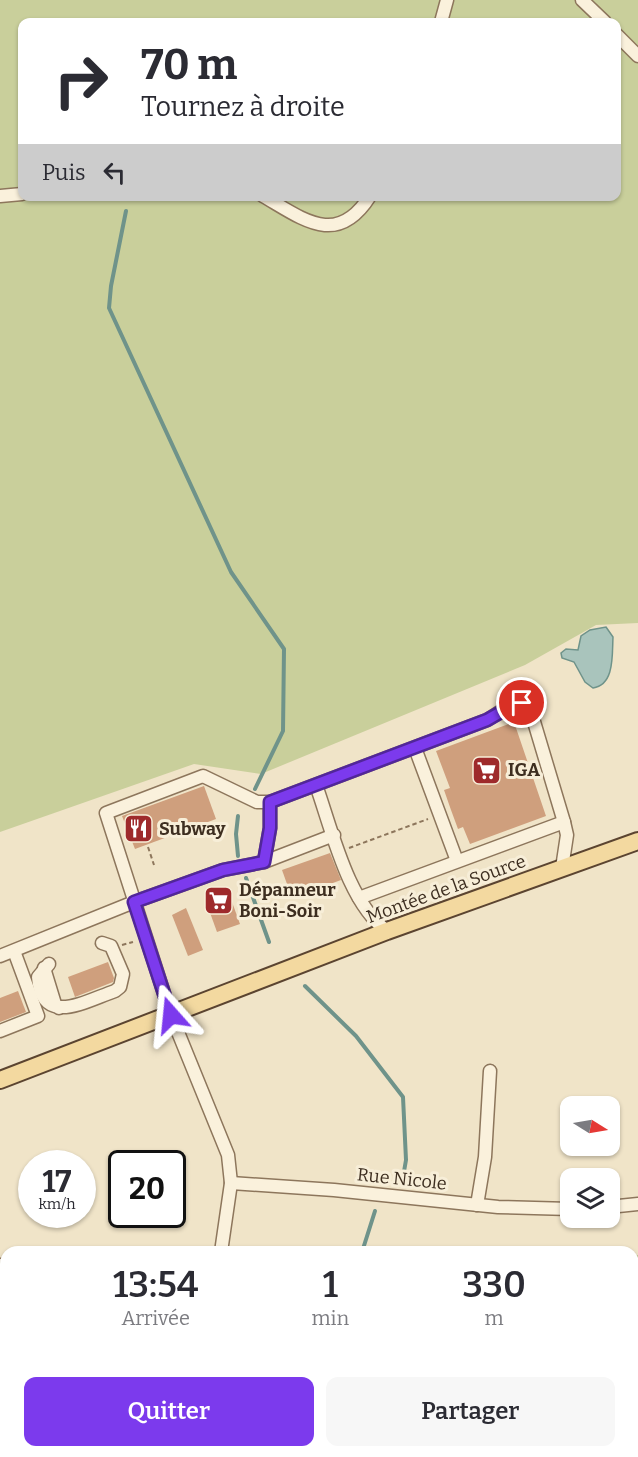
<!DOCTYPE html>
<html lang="fr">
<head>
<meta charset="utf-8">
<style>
	:root { --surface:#fff; --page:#f7f7f7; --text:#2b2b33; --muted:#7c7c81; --accent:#7c3aed }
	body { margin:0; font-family:Bitter,serif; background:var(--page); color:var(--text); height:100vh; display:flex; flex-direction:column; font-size:22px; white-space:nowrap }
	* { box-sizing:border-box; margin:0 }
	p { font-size:20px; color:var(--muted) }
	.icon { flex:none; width:33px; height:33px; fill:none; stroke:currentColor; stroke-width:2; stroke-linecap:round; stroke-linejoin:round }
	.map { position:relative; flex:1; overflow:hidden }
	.sheet { position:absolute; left:0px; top:1246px; width:639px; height:212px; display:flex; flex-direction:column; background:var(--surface); border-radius:18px 18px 0 0; box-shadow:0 2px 4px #0004 }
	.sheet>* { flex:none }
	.banner { position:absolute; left:18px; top:18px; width:603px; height:183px; border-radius:12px; box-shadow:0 2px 4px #0004; background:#fff; color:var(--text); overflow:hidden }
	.needle { width:39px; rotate:101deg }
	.buttons { position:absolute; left:560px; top:1096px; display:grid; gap:12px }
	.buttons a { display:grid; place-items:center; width:60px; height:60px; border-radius:12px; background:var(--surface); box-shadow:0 2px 4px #0004; font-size:30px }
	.speed { position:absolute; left:18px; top:1150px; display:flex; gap:12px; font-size:30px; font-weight:700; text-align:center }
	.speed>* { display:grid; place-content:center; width:78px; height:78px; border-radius:50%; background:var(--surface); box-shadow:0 2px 4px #0004; line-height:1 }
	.speed small { font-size:15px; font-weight:400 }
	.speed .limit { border:3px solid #111; border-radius:9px; background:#fff; color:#111 }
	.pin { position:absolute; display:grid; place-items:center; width:51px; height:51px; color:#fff; margin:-26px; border:3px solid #fff; border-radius:50%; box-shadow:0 2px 6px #0007 }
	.me { position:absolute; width:66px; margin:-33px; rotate:342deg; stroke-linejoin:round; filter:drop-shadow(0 0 4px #0008) }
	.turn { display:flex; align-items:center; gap:21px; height:126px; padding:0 24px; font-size:27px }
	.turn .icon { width:78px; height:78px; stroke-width:2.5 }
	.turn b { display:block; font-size:42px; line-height:51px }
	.then { display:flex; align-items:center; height:57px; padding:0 24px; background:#0003; gap:12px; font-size:22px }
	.eta { display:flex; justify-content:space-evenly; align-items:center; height:102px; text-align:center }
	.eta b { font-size:36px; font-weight:600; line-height:42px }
	.action { display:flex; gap:12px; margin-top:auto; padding:12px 24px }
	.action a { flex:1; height:69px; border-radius:12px; background:var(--accent); color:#fff; font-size:24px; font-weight:600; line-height:69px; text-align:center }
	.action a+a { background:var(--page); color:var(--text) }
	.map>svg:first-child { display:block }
	.green { fill:#c9cf9b; fill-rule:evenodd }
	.water { fill:#a9c4bc; stroke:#6f938a; stroke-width:1.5 }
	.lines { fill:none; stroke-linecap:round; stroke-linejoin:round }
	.stream { stroke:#6f938a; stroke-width:4 }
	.building { fill:#cf9f7d }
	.minor-casing { stroke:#8d765c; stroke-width:15 }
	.major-casing { stroke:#5b4430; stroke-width:20 }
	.path { stroke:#8d765c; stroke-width:2; stroke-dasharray:4.5 3; stroke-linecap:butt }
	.minor { stroke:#faf1dc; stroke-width:12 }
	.major { stroke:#f3d9a0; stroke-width:16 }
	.route-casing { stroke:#51269a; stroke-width:15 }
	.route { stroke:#7c3aed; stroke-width:10 }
	.labels { text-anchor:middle; stroke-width:6; stroke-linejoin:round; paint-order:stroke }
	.poi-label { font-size:18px; font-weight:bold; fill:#3d2e20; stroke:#f7eed8; text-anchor:start }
	.street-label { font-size:18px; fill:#3d2e20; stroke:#f7eed8 }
</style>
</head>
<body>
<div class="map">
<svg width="638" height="1457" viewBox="0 0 638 1457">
	<rect width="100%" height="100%" fill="#f0e4c8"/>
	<g class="green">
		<path d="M 0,0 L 638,0 L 638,623 L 596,625 L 525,665 L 261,774 L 194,764 L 0,832 ZM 22,22 L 616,22 L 616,196 L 22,196 Z"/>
		<polygon points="638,1255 638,1457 502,1457 501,1452 633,1452 633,1256"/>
	</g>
	<path class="water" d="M 606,627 L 613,637 C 612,654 615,685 593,688 L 585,682 L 574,662 L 562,658 L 561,653 L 566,649 L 578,650 L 581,636 L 590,630 Z"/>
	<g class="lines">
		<g class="stream">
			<polyline points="126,211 111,286 109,308 231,572 284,649 283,731 255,789"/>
			<polyline points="238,856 236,834 238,816"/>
			<polyline points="246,878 269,942"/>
			<polyline points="305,986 356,1036 403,1097 406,1160 402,1183"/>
			<polyline points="362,1252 375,1211"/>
			<polyline points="232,1457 235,1452"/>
		</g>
	</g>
	<g class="building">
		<polygon points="514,722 546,816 470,844 463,827 458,829 451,810 444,790 450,788 436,751"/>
		<polygon points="204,786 216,819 135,849 122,816"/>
		<polygon points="330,853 341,880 292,898 282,870"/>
		<polygon points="228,891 240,924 217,932 205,899"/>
		<polygon points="186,908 203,950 188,956 172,915"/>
		<polygon points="108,962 114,978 113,982 75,997 68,977"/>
		<polygon points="18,991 26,1012 0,1022 0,998"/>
	</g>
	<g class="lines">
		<defs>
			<g id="minor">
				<polyline points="582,0 605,22"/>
				<polyline points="441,22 447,0"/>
				<polyline points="616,34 638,56"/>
				<polyline points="0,196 22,194"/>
				<path d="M 263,196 C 303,219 337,248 370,196"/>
				<polyline points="415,748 457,861"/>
				<path d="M 316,785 C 332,830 348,903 387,931"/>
				<polyline points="264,862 270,828 270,802"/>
				<polyline points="359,898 564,822"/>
				<polyline points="0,956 134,902 223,870 264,862 334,835"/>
				<path d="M 49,964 L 38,977 C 42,1028 85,1001 115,991 L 120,987 L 123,974 L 111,946 L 102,943"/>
				<polyline points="44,968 55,1004 59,1008"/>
				<polyline points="0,1031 38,1016 14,951"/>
				<polyline points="231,1183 334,1190 498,1207 570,1209"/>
				<polyline points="477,1205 485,1157 490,1071"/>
				<polyline points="609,1207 638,1204"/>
				<path d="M 221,1252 L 231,1183 L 228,1155 L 171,1015 L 106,813 L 203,776 L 257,802 L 270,802 L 487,720 C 499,713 515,699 529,705 L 564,822 L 567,835 L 562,868"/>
				<polyline points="0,1265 6,1266"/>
				<polyline points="426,1452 428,1457"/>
			</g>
			<polyline id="major" points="0,1080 387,931 638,841"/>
		</defs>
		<use href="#minor" class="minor-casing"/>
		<use href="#major" class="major-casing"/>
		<g class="path">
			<polyline points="148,847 154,865"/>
			<polyline points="349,848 428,819"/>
			<polyline points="122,945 133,942"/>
		</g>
		<use href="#minor" class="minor"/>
		<use href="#major" class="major"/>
	</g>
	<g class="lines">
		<defs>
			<polyline id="route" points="171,1015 134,902 223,870 264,862 270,828 270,802 487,720 508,708 522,703"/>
		</defs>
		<use href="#route" class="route-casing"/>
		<use href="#route" class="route"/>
	</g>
	<defs>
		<symbol id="supermarket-square" viewBox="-11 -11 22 22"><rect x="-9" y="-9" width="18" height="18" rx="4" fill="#9e2a2b" stroke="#f7eed8"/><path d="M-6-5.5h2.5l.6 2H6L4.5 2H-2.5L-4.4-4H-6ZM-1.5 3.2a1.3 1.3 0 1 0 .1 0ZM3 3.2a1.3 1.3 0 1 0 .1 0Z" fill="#fff"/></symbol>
		<symbol id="restaurant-square" viewBox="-11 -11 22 22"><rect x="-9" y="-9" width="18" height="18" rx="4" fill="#9e2a2b" stroke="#f7eed8"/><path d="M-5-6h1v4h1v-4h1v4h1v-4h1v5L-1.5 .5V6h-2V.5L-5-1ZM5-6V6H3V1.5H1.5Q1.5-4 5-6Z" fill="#fff"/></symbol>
	</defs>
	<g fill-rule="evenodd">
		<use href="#supermarket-square" x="470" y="754" width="33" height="33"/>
		<use href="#restaurant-square" x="122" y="812" width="33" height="33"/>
		<use href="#supermarket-square" x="202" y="884" width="33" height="33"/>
	</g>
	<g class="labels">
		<g class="poi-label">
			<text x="508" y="776">IGA</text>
			<text x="159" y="835">Subway</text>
			<text x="239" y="896">Dépanneur<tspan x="239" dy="21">Boni-Soir</tspan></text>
		</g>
		<g class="street-label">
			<text transform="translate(446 889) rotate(-20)" y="6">Montée de la Source</text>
			<text transform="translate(402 1179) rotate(6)" y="6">Rue Nicole</text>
		</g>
	</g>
</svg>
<div class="buttons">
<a><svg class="needle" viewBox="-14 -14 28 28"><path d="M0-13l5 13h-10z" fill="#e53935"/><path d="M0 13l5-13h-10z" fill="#7c7c81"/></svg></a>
<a><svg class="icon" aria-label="layers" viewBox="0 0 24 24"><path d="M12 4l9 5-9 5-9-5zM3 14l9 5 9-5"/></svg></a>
</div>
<div class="speed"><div>17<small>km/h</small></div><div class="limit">20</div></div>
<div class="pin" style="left:522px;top:703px;background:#d93025"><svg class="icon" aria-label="arrive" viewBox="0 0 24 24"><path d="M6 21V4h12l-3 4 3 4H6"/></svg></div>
<svg class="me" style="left:171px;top:1015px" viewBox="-20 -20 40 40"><path d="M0-17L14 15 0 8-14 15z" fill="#7c3aed" stroke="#fff" stroke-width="4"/></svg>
<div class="banner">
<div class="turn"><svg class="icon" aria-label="right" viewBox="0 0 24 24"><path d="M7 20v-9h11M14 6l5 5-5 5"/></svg><div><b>70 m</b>Tournez à droite</div></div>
<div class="then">Puis<svg class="icon" aria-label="left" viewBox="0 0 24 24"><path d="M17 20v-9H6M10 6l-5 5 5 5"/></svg></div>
</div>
<section class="sheet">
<div class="eta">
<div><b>13:54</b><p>Arrivée</p></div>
<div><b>1</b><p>min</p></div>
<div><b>330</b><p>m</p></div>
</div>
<div class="action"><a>Quitter</a><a>Partager</a></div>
</section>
</div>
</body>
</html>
